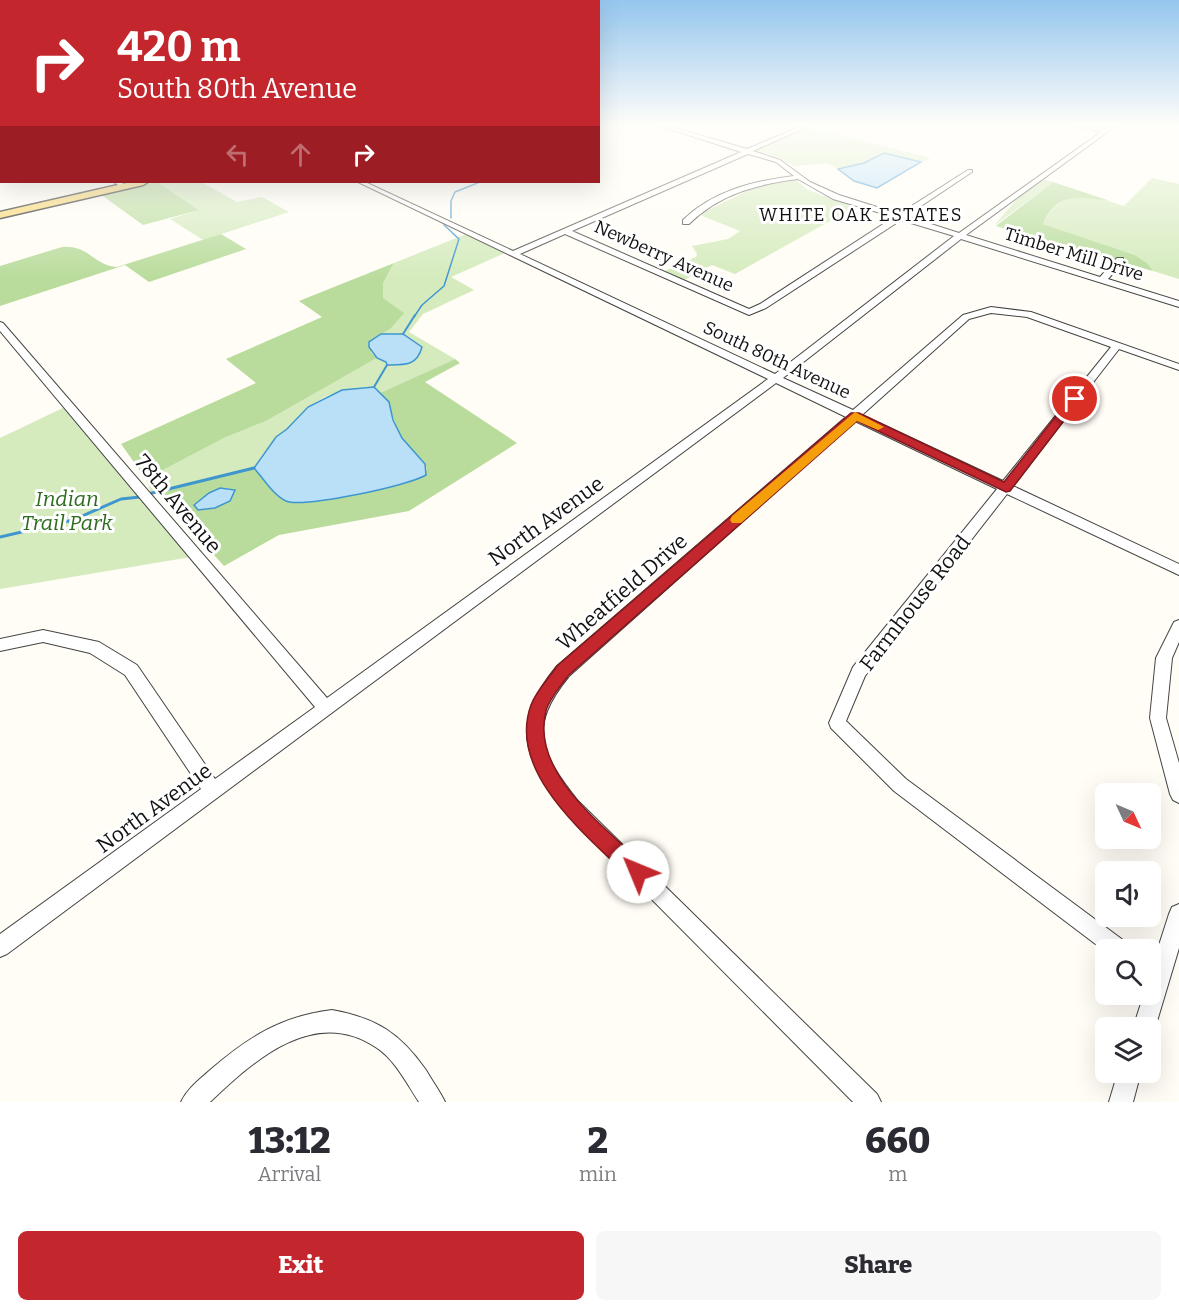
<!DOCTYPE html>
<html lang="en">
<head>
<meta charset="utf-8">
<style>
	:root { --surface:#fff; --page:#f7f7f7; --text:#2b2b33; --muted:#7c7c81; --accent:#c4262e }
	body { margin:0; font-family:Bitter,serif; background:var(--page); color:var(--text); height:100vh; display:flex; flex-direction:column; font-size:22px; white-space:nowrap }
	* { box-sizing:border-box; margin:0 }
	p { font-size:20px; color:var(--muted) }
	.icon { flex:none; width:33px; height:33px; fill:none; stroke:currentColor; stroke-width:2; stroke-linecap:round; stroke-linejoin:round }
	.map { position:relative; height:1102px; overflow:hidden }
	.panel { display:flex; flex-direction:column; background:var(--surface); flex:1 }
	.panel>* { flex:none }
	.guide { position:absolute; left:0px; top:0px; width:600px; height:183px; box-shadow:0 6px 24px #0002; background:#c4262e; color:#fff; overflow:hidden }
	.needle { width:39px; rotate:134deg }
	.fabs { position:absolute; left:1095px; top:783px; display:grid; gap:12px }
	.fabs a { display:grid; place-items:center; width:66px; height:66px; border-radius:9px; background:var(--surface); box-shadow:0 6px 24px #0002; font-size:30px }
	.pin { position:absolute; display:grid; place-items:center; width:51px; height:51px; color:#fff; margin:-26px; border:3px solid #fff; border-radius:50%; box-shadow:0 2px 6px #0007 }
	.me { position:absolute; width:66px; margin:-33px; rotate:315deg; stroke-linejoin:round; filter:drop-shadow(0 0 4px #0008) }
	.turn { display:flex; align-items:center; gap:21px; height:126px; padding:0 18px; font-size:27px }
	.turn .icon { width:78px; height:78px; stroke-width:2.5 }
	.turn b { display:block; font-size:42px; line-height:51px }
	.lanes { display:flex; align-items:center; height:57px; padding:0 18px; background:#0003; justify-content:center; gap:30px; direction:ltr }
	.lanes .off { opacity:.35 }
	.eta { display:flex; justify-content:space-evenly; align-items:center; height:102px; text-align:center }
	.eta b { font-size:36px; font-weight:800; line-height:42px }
	.button { display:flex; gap:12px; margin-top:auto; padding:12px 18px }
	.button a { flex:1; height:69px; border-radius:9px; background:var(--accent); color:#fff; font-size:24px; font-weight:800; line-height:69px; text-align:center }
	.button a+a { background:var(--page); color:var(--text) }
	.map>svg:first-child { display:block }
	.green { fill:#d5ebbd }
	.forest { fill:#b9dc9c }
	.water { fill:#b9e0f7; stroke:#3f96cf; stroke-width:1.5 }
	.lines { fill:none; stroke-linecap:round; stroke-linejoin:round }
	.stream-far2 { stroke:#3f96cf; stroke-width:1.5 }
	.stream-far1 { stroke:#3f96cf; stroke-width:2 }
	.stream { stroke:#3f96cf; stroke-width:3 }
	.street-casing { stroke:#444; stroke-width:2 }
	.primary-casing { stroke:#222; stroke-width:3 }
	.street { fill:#fff; fill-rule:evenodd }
	.primary { fill:#f9d66b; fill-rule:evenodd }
	.route { fill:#c4262e; stroke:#7f191e; stroke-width:1.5 }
	.slow { fill:#f59e0b }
	.labels { text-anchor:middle; stroke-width:6; stroke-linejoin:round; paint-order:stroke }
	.far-neighbourhood-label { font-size:18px; letter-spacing:1.5px; fill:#111; stroke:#fff }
	.far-street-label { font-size:18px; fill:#111; stroke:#fff }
	.park-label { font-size:21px; font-style:italic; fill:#2f6b1f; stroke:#fff }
	.street-label { font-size:21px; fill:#111; stroke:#fff }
</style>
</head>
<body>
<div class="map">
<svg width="1179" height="1102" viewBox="0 0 1179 1102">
	<rect width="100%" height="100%" fill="#fffdf5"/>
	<g class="green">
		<polygon points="808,127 931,158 921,162 879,154 864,163 838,169 827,163 794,166 777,157 758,151 757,149"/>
		<path d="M 1152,178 L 1179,184 L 1179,279 L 1153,271 L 1147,263 L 1135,255 L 1043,224 C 1061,187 1091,195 1124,206 Z"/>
		<polygon points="1043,179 1053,182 994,226 1015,201"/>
		<polygon points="796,180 808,190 855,207 735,274 712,265 684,280 665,271 696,257 697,254 692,246 728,239 740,231 700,215 702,213 757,186"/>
		<polygon points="157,182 201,182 237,202 262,197 289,212 203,240 170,219 199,210"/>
		<path d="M 466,234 L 505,253 L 451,277 L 474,290 L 423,314 L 409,332 L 455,359 L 380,393 L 374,387 C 349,388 325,393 305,410 C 298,416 293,424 286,430 C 273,441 263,452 254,468 L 151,493 L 146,479 L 224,438 L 266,421 L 377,358 L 387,362 L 403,334 L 381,334 L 390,329 L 383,298 L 383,283 L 394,263 Z"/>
		<polygon points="65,407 191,557 0,589 0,438"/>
	</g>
	<g class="forest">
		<polygon points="157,182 199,210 143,225 100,194"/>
		<path d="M 1053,182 L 1110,201 C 1081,197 1057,191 1043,224 L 1135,255 L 1147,263 L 1153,271 L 996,226 Z"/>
		<path d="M 221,234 L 246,249 L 149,282 L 125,265 L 0,306 L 0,266 L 62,247 C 90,245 94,266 117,267 Z"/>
		<polygon points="394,263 383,283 383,298 404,313 390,329 377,337 371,352 377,358 266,421 224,438 146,479 121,444 256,383 226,359 322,317 299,301"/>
		<path d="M 455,359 L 460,363 L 425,382 L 517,443 L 409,511 L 279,535 L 224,566 L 157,492 L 254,468 L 278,495 L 313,502 L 408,483 L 427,469 C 422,457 409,450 402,439 C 392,423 394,408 380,393 Z"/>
	</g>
	<g class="water">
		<polygon points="884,153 921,162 877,188 854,181 838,169 864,163"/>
		<path d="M 381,334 L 403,334 L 422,347 C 417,366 405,365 387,365 L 386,362 L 377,358 L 369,347 L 369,342 Z"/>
		<path d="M 374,387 L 389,402 L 393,420 L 402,438 L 425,464 L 426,475 C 408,486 303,508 286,501 C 273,495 263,478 254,468 L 276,437 L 287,429 L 308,407 L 342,390 Z"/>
		<polygon points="220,488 235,490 230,501 215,508 198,510 194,505 209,493"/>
	</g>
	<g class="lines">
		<g class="stream-far2">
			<polyline points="451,218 451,201 455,192 480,182"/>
			<polyline points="414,317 422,305 444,286 459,239 444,225"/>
		</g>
		<g class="stream-far1">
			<polyline points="403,334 415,315"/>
			<polyline points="374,387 387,365"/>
		</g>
		<g class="stream">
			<polyline points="148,494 254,468"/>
			<polyline points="0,537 73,520 121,499 140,497"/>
		</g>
		<defs>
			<g id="street">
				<path d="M 657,125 L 665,125 L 747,149 L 804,125 L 811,125 L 753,151 L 780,160 L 810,182 L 839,195 L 899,214 L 968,170 L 972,170 L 972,172 L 906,216 L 959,233 L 1101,132 L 1075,125 L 1105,129 L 1111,125 L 1117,125 L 966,235 L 1100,277 L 1117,258 L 1123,258 L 1123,262 L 1108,279 L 1179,301 L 1179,307 L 961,239 L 783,378 L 853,410 L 963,315 L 991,307 L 1031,312 L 1179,364 L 1179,370 L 1119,349 L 1013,486 L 1179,564 L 1179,575 L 1007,494 L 865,676 L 846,721 L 906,779 L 1127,943 L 1130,950 L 1106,950 L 1106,952 L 894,791 L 831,728 L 829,723 L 853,667 L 997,489 L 855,421 L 569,676 C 527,727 540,753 578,801 L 877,1094 L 881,1102 L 853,1102 L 566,813 C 523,759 510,723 557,666 L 846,417 L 776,383 L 7,954 L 0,957 L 0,934 L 201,789 L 125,675 L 90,653 L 43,642 L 0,651 L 0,639 L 43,630 L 99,642 L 137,665 L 215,779 L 315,707 L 0,331 L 0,322 L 3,323 L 327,698 L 768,379 L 358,182 L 365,182 L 513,251 L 741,152 ZM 748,154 L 776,162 L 794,176 C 753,181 713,191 683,220 L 683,224 L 689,224 C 719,194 758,184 798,179 L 833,199 L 894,217 L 760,304 L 749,309 L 572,231 ZM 901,220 L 954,236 L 775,374 L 520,254 L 565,234 L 749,315 L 766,308 ZM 991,313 L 1027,317 L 1111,347 L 1003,481 L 862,415 L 969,319 Z"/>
				<polygon points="114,182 121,182 126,186 121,187"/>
				<polygon points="1179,620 1179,642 1172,658 1166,718 1179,763 1179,803 1173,800 1170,794 1150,718 1156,658 1174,622"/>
				<polygon points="1179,904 1179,948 1155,1028 1150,1036 1150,1028 1133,1028 1144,994 1150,994 1150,973 1169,914 1172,907"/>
				<path d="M 332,1010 C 376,1018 400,1033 426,1070 C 432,1081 440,1091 445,1102 L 419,1102 C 407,1084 396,1061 377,1048 C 315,1005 254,1060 210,1102 L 181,1102 C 187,1089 199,1080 209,1071 C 247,1038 281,1016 332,1010 Z"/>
				<polygon points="1118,1072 1141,1072 1133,1102 1109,1102"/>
			</g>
			<polygon id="primary" points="131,182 148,182 143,185 0,218 0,212"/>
		</defs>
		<use href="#street" class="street-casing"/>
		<use href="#primary" class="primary-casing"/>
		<use href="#street" class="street"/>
		<use href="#primary" class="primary"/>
	</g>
	<linearGradient id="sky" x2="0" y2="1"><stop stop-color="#95c6ee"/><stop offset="0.45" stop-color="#fffefa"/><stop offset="1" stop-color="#fffefa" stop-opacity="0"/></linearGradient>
	<rect width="1179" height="279" fill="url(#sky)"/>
	<path class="route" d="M 1075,396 L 1081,399 L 1079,401 L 1010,491 L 1006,492 L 857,421 L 568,676 C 561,686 549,699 546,711 C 530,773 605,827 645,866 L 648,872 L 645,879 L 638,882 L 631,879 C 589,837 506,773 531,705 C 536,691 549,678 557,666 L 851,413 L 859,413 L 1004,482 L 1071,397 Z"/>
	<polygon class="slow" points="855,412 884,427 878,430 857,421 741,523 732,523 730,520 732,516"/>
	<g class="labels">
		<g class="far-neighbourhood-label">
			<text x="861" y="221">WHITE OAK ESTATES</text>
		</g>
		<g class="far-street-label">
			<text transform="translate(1074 254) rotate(17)" y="6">Timber Mill Drive</text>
			<text transform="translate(664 256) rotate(24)" y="6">Newberry Avenue</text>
			<text transform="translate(777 360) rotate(25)" y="6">South 80th Avenue</text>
		</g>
		<g class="park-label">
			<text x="67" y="506">Indian<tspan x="67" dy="24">Trail Park</tspan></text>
		</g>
		<g class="street-label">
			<text transform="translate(178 504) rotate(50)" y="7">78th Avenue</text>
			<text transform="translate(546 521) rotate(-36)" y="7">North Avenue</text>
			<text transform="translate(622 592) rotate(-41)" y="7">Wheatfield Drive</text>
			<text transform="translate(915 603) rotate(-52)" y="7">Farmhouse Road</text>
			<text transform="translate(154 808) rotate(-36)" y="7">North Avenue</text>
		</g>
	</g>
</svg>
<div class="fabs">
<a><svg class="needle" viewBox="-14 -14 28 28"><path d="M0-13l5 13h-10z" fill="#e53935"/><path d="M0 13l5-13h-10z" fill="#7c7c81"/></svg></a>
<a><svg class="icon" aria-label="sound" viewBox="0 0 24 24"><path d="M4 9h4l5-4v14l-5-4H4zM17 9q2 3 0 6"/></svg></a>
<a><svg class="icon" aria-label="search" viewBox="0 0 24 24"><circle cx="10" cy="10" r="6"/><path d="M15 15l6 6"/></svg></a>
<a><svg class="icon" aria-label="layers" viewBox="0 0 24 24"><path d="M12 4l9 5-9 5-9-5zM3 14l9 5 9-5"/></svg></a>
</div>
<div class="pin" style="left:1075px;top:399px;background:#d93025"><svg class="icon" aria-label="arrive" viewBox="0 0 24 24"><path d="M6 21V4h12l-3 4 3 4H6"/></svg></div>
<svg class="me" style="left:638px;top:872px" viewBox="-20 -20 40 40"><circle r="19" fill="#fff"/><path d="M0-13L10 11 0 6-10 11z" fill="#c4262e"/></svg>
<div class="guide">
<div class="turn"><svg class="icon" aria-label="right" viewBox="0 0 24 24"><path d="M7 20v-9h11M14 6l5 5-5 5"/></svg><div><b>420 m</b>South 80th Avenue</div></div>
<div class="lanes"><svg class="icon off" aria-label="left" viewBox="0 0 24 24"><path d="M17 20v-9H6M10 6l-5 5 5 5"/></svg><svg class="icon off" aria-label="ahead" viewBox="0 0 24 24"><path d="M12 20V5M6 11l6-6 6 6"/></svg><svg class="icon" aria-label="right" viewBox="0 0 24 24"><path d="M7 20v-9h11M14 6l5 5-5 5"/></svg></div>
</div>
</div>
<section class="panel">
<div class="eta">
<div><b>13:12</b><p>Arrival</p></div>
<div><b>2</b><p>min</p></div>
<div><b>660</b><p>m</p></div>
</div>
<div class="button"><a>Exit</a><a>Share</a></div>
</section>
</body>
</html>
